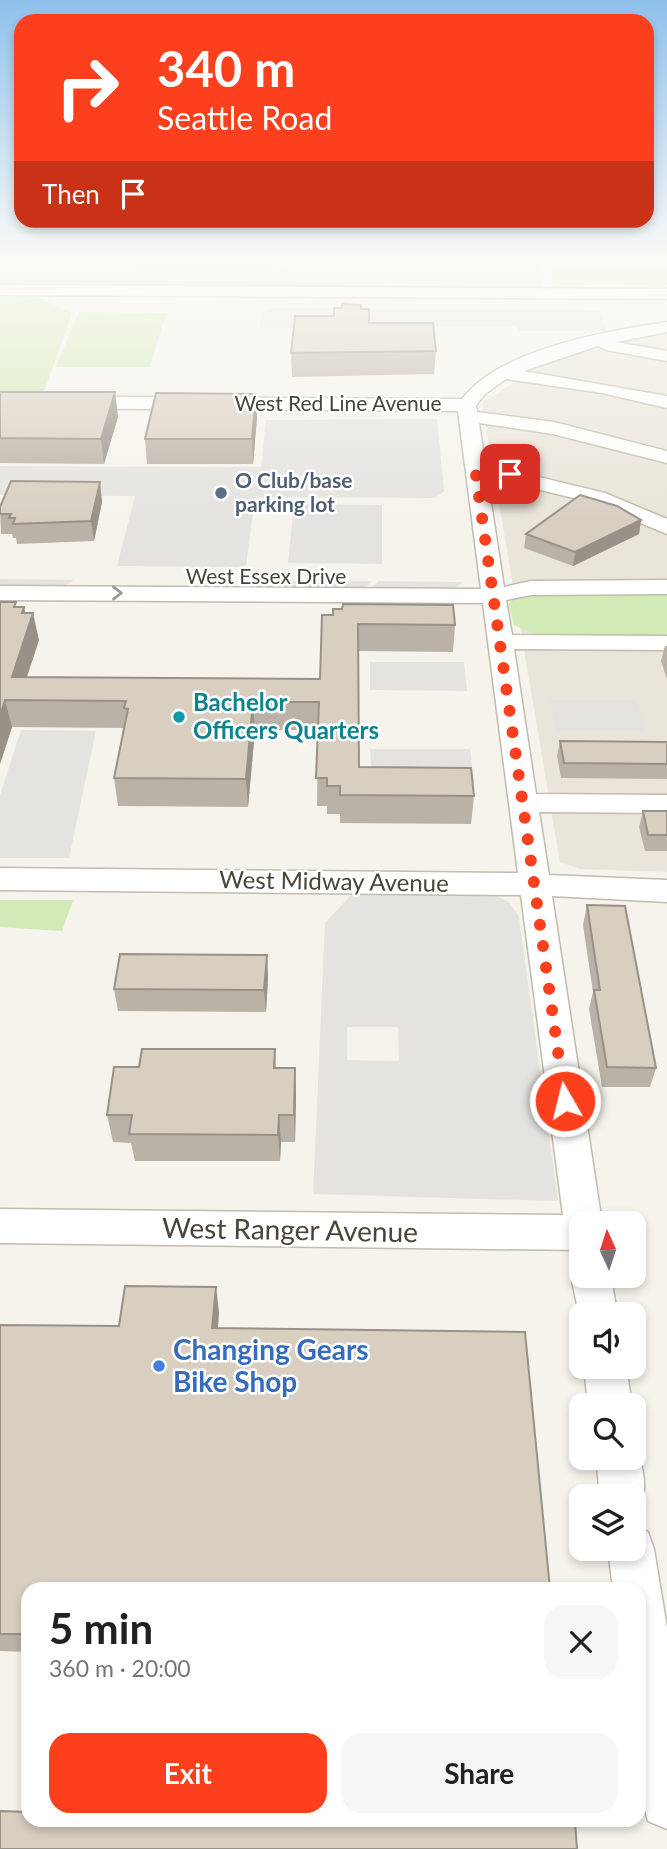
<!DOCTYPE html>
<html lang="en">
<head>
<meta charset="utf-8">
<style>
	:root { --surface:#fff; --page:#f6f6f6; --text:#202124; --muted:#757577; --accent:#fc3f1d }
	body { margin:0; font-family:Lato,sans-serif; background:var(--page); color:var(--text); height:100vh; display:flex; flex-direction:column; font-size:26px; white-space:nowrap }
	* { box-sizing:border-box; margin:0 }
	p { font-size:23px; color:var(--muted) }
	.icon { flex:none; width:38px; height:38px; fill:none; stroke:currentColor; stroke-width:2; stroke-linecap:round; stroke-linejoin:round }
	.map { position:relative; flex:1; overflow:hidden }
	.drawer { position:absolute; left:21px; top:1582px; width:625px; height:245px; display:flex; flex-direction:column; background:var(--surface); border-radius:21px; box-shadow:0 4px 10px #0003 }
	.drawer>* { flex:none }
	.banner { position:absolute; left:14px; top:14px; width:640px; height:214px; border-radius:21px; box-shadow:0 4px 10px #0003; background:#fc3f1d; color:#fff; overflow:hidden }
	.needle { width:46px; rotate:357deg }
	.fabs { position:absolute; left:569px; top:1211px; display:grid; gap:14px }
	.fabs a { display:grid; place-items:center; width:77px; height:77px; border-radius:14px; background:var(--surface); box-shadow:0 4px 10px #0003; font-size:35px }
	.pin { position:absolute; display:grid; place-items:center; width:60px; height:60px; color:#fff; margin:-30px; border-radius:14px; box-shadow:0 4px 10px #0006 }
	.me { position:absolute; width:77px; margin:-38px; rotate:352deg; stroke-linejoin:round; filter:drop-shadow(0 0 5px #0008) }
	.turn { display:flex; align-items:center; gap:24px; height:147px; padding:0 28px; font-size:32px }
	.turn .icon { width:91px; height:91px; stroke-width:2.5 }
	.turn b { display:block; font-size:49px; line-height:60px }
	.then { display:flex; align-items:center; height:66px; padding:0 28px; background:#0003; gap:14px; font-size:26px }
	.round { display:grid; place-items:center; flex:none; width:74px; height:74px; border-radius:21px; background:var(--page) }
	.overview { display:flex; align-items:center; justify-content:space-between; height:119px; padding:0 28px }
	h1 { font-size:42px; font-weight:700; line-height:52px }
	.action { display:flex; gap:14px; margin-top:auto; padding:14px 28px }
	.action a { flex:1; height:80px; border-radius:21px; background:var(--accent); color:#fff; font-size:28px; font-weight:700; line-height:80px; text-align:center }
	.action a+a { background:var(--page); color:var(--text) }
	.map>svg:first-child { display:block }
	.residential { fill:#eae5da }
	.green { fill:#d2eab5 }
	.parking { fill:#e5e3e0; fill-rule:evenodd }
	.water { fill:#a9d4f2 }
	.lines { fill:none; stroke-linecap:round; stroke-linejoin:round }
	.minor-casing { stroke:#c2bbae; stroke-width:3 }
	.minor { fill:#fff; fill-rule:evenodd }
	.wall { fill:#bab2a6 }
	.shaded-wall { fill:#979187 }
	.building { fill:#d8cfc1; stroke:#979187; stroke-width:2 }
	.oneway { stroke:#9c9892 }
	.route { stroke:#fc3f1d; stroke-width:12; stroke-dasharray:0 21.6 }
	.service-dot { fill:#5c6f8a; stroke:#fff; stroke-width:2.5 }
	.culture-dot { fill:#0f9aa8; stroke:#fff; stroke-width:2.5 }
	.shop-dot { fill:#3f7fe0; stroke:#fff; stroke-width:2.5 }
	.labels { text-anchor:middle; stroke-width:5; stroke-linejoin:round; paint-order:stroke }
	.far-street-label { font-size:21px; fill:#4b4439; stroke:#fff }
	.far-service-label { font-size:21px; font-weight:bold; fill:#4e5e75; stroke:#fff; text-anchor:start }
	.culture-label { font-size:24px; font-weight:bold; fill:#0d838f; stroke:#fff; text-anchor:start }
	.street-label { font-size:24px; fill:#4b4439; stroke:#fff }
	.near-street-label { font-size:28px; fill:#4b4439; stroke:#fff }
	.near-shop-label { font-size:28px; font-weight:bold; fill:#366cbe; stroke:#fff; text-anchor:start }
</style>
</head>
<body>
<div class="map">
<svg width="667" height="1849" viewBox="0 0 667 1849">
	<rect width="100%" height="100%" fill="#f6f3ec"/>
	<polygon class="residential" points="667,333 667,872 580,869 560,862 482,403 533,370 572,354"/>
	<g class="green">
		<polygon points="667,261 667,284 554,283 551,271"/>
		<polygon points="0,297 36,297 72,313 44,392 0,392"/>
		<polygon points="79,312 166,313 150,367 56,367"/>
		<polygon points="667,591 667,636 536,635 514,625 509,605 511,601 523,594"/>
		<polygon points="0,900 73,900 62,931 0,927"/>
	</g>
	<g class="parking">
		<polygon points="540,261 543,288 380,284 380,286 0,285 0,269 273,271 289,265 317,262 396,265"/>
		<polygon points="275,308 599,310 606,331 518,331 517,326 260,328 262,313"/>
		<polygon points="437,419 444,491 435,498 255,497 246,567 117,566 135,496 0,495 0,466 261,467 266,420"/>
		<polygon points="294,504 382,505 382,564 288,563"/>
		<polygon points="0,579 74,580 61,588 0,588"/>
		<polygon points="291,581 372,581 363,590 282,589"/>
		<polygon points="379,581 462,582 453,591 370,590"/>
		<polygon points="370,662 464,662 467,691 370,690"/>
		<polygon points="550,700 637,700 645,731 556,731"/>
		<polygon points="21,730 96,731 69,858 0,858 0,795"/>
		<polygon points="370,749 470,749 474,782 372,782"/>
		<path d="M 353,893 L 495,895 L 509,902 L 519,917 L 558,1201 L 313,1194 L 325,923 ZM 347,1027 L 398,1027 L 399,1061 L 347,1060 Z"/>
	</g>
	<polygon class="water" points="0,259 438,259 297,260 268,268 0,266"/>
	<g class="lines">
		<defs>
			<g id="minor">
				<polygon points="0,285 667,289 667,299 0,295"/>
				<path d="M 667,322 L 667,332 L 616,342 L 667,351 L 667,361 L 606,350 L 598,346 L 524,371 L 667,396 L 667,408 L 602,393 L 506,379 L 485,394 L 476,405 L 477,412 L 554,422 L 667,451 L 667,463 L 553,434 L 479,423 L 485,464 L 605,493 L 667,519 L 667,534 L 590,502 L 487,477 L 504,587 L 531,581 L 667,580 L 667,594 L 531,595 L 506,600 L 512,635 L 667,636 L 667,650 L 514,649 L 536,794 L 667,795 L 667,813 L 539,812 L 549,875 L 667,880 L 667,902 L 552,896 L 602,1223 L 581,1223 L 581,1250 L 0,1243 L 0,1209 L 563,1215 L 521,895 L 0,890 L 0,868 L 518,873 L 483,603 L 0,600 L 0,586 L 481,589 L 458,411 L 0,408 L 0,396 L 462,399 C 500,349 606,331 667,322 Z"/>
				<polygon points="581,1261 581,1276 611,1276 617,1314 581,1314 581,1324 571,1276 577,1263"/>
				<polygon points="584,1367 626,1367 632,1405 588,1405"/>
				<path d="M 634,1442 C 643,1465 649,1489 639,1512 L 634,1514 L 634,1496 L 600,1496 L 596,1458 L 634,1458 Z"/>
				<polygon points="634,1527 648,1532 654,1549 667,1628 667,1829 648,1821 639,1789 639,1589 613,1589 608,1549 634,1549"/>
			</g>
		</defs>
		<use href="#minor" class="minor-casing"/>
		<use href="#minor" class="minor"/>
	</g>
	<g class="wall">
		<polygon points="361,309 369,323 436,351 434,374 292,377 291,353"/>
		<polygon points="0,392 115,392 118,417 104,464 0,463"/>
		<polygon points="256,394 257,418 253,464 147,464 145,439"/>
		<polygon points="100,482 102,502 94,541 17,544 16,538 13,538 12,534 1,534 0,507"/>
		<polygon points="641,520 639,534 573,566 524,548 526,534"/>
		<polygon points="0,602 17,607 24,607 25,613 39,640 27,677 320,679 322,615 455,625 453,652 358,651 359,767 474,796 471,824 340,823 340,814 327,814 327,806 317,806 318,730 255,730 248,807 118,806 114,778 124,728 12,727 0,764"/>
		<polygon points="665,646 667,646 667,679 661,661"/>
		<polygon points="560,741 667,742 667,779 561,778 557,756"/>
		<polygon points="643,811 667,811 667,851 645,851 639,827"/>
		<polygon points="587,905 656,1068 650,1087 602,1087 589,1009 593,992 583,925"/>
		<polygon points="267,955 268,978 266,1012 118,1011 114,989"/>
		<polygon points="275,1049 276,1068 295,1068 296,1096 295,1142 281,1142 280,1161 135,1161 131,1143 113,1142 107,1115 139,1067"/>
		<polygon points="219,1312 218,1328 28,1589 28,1652 0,1651 0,1325 119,1326"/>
	</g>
	<g class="shaded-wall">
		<polygon points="115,392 118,417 104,464 101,439"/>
		<polygon points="256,394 257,418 253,464 252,439"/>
		<polygon points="100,482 102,502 94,541 91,521"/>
		<polygon points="641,520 639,534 573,566 575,552"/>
		<polygon points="24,607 28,628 33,613 39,640 19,700 12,677 22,613"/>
		<polygon points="5,700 12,727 0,764 0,716"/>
		<polygon points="253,702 255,730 248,807 246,779"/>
		<polygon points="267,955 268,978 266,1012 264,990"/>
		<polygon points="295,1068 296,1096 295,1142 294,1115"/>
		<polygon points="279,1115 281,1142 280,1161 278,1135"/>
		<polygon points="216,1287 219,1312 216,1352 212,1328"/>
	</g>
	<g class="building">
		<polygon points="342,304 361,305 361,309 369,309 369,323 433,323 436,351 291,353 295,316 334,316 334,308 342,308"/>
		<polygon points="0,392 115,392 101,439 0,438"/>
		<polygon points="156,393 256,394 252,439 145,439"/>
		<polygon points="11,481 100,482 91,521 13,524 15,518 9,518 11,514 0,514 0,507"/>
		<polygon points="580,495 617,506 641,520 575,552 526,534"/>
		<polygon points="0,602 16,602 14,607 24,607 22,613 33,613 12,677 320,679 322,615 333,615 333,609 342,609 343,604 453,605 455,625 358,624 359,767 471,768 474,796 340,795 340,786 327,786 327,778 316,778 319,702 253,702 246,779 114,778 128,709 124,708 126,701 5,700 0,716"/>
		<polygon points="560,741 667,742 667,764 564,763"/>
		<polygon points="643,811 667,811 667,835 648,835"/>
		<polygon points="587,905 625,906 656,1068 607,1067 594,990 600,990"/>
		<polygon points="120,954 267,955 264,990 114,989"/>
		<polygon points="142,1049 275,1049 274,1068 295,1068 294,1115 279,1115 278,1135 129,1134 132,1115 107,1115 114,1067 139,1067"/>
		<polygon points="125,1286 216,1287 212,1328 525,1332 550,1589 28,1589 28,1634 0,1634 0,1325 119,1326"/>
		<polygon points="0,1811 28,1812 28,1820 495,1820 575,1821 577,1849 0,1849"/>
	</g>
	<defs><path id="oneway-chevron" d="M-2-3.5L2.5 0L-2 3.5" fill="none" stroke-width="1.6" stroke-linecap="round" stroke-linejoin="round" transform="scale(1.75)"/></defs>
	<use class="oneway" href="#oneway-chevron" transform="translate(117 593)"/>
	<linearGradient id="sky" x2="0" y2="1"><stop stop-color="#8fc1ec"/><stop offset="0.5" stop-color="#fbfaf6"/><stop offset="1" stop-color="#fbfaf6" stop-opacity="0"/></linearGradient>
	<rect width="667" height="518" fill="url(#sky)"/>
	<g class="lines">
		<polyline class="route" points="510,474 475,468 565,1101"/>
	</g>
	<circle class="service-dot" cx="221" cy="493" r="7"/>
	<circle class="culture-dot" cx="179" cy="717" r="7"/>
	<circle class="shop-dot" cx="159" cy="1366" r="7"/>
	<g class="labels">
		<g class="far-street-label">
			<text x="338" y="411">West Red Line Avenue</text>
			<text x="266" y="584">West Essex Drive</text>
		</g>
		<g class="far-service-label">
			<text x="235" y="488">O Club/base<tspan x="235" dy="24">parking lot</tspan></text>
		</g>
		<g class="culture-label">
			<text x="193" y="711">Bachelor<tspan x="193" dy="28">Officers Quarters</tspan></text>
		</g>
		<g class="street-label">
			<text transform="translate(334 882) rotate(1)" y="8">West Midway Avenue</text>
		</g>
		<g class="near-street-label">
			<text transform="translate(290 1230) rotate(1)" y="10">West Ranger Avenue</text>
		</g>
		<g class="near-shop-label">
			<text x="173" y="1360">Changing Gears<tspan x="173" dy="32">Bike Shop</tspan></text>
		</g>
	</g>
</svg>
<div class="fabs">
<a><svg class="needle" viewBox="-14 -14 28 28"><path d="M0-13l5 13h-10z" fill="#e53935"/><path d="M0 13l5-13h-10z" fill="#757577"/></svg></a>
<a><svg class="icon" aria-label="sound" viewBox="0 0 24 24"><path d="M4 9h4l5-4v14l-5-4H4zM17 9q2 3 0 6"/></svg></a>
<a><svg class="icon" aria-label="search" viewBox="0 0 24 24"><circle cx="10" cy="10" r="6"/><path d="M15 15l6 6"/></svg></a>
<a><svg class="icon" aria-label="layers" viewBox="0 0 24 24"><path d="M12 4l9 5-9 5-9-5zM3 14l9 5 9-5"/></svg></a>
</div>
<div class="pin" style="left:510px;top:474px;background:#d93025"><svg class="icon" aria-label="arrive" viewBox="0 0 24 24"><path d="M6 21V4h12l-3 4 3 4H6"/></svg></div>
<svg class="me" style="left:565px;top:1101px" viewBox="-20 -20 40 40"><circle r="17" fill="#fc3f1d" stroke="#fff" stroke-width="3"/><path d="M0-11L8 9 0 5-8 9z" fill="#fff"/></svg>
<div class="banner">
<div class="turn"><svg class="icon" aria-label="right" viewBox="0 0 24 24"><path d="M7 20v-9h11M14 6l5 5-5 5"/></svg><div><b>340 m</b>Seattle Road</div></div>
<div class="then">Then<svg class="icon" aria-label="arrive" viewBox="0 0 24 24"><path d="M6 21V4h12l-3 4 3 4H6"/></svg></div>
</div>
<section class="drawer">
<div class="overview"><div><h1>5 min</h1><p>360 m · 20:00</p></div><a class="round"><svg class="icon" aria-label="close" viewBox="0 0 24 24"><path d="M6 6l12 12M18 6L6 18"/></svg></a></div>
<div class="action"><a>Exit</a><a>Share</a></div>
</section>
</div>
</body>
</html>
